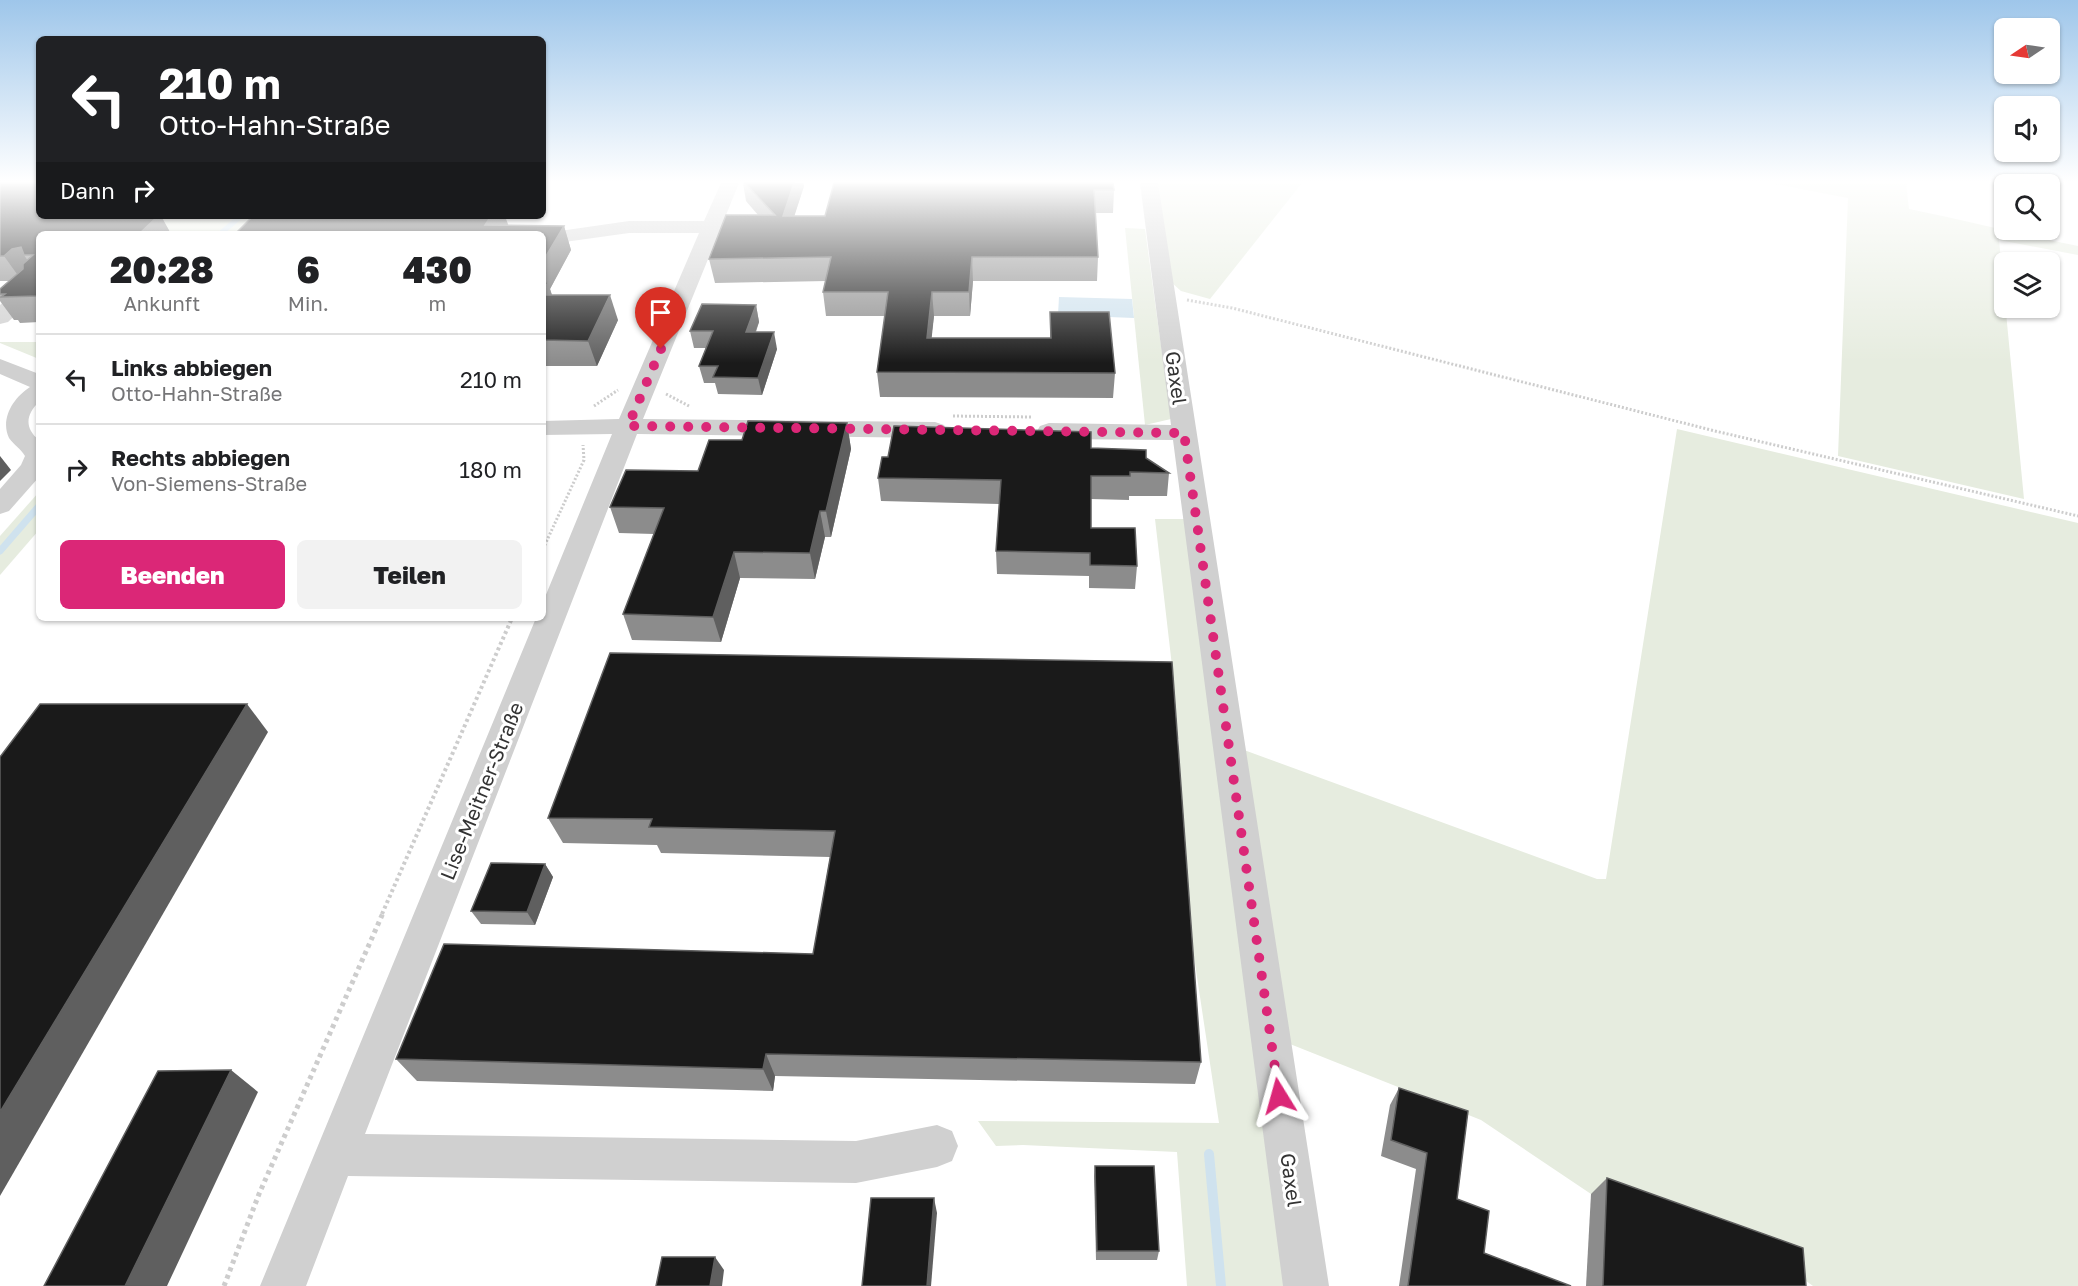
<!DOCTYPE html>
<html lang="de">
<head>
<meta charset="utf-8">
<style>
	:root { --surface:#fff; --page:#f2f2f2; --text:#202124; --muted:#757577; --line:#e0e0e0; --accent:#db2777 }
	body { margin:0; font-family:"Golos Text",sans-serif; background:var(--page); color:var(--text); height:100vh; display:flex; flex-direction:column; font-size:22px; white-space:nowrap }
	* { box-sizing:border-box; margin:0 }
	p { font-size:20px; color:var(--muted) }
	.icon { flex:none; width:33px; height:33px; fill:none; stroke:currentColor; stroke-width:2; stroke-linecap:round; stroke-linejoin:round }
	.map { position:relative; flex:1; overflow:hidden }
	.drawer { position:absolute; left:36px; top:231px; width:510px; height:390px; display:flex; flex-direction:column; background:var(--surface); border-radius:9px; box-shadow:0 2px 4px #0004 }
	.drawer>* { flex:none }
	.top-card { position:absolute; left:36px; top:36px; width:510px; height:183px; border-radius:9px; box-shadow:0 2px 4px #0004; background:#202124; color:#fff; overflow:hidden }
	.needle { width:39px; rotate:257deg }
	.tools { position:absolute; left:1994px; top:18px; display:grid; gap:12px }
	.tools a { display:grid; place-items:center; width:66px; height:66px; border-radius:9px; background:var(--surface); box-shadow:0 2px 4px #0004; font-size:30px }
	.pin { position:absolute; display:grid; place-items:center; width:51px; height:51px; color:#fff; margin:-62px -26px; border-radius:50% 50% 50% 0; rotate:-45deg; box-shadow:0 0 6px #0007 }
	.pin .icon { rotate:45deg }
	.me { position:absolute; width:66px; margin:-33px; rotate:352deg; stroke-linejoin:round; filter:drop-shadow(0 0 4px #0008) }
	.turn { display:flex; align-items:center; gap:21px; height:126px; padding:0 24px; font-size:27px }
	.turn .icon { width:78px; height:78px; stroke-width:2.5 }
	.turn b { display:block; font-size:42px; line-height:51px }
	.then { display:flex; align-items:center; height:57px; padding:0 24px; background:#0003; gap:12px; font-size:22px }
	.eta { display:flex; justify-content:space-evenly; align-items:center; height:102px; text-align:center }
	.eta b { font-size:36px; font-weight:800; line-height:42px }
	.cta { display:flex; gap:12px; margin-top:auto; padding:12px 24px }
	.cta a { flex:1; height:69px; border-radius:9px; background:var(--accent); color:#fff; font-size:24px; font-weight:800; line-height:69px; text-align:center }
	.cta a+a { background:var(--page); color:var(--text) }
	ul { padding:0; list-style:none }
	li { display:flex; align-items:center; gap:18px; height:90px; padding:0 24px; border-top:2px solid var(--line) }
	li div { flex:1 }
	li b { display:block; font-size:22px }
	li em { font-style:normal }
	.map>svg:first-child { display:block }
	.green { fill:#e6ecdf }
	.water { fill:#cfe2ee }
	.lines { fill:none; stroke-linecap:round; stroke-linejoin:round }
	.stream-far2 { stroke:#cfe2ee; stroke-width:5 }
	.stream-far1 { stroke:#cfe2ee; stroke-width:7 }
	.stream { stroke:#cfe2ee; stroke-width:10 }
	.path-far2 { stroke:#cdcdcd; stroke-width:3; stroke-dasharray:2 2; stroke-linecap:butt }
	.path-far1 { stroke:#cdcdcd; stroke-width:4; stroke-dasharray:3 3; stroke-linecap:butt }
	.path { stroke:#cdcdcd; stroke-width:5; stroke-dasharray:4 4; stroke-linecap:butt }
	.minor { fill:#d0d0d0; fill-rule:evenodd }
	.wall { fill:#8c8c8c }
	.shaded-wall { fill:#5f5f5f }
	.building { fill:#1a1a1a; stroke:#5f5f5f; stroke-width:1.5 }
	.route { stroke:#db2777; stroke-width:10; stroke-dasharray:0 18 }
	.labels { text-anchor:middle; stroke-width:6; stroke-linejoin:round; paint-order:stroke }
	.street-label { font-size:20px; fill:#333; stroke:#fff }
</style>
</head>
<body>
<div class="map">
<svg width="2078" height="1286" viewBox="0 0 2078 1286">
	<rect width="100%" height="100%" fill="#fff"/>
	<g class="green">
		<polygon points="1155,183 1302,183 1210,299 1181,291 1171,282"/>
		<path d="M 1770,183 L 1906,183 L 1909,209 C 1965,220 2021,235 2078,246 L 2078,255 L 1999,240 L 2024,499 L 1838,456 L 1848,198 Z"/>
		<polygon points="163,216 273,216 255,234 144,234"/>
		<polygon points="1125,228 1145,229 1171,419 1145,425"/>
		<polygon points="0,342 39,342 39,359 0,343"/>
		<polygon points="1677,429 2078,523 2078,1286 1813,1286 1780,1262 1591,1194 1481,1120 1290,1044 1244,750 1597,879 1606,879"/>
		<polygon points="39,492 39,530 0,575 0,536"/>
		<polygon points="1155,519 1184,519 1290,1286 1187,1286 1177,1152 1023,1145 996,1146 978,1121 1219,1123 1180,864 1172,749 1179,749 1179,739 1172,738 1168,689 1172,666"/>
	</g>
	<polygon class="water" points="1059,297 1132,299 1134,318 1058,315"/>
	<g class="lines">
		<polyline class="stream-far2" points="220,234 241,216"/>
		<polyline class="stream-far1" points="0,551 39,506"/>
		<polyline class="stream" points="1209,1154 1221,1286"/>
		<g class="path-far2">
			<polyline points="1187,300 1232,308 1715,431 2078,516"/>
			<polyline points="666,394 689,406"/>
			<polyline points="594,406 618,390"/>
			<polyline points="953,416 1032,417"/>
			<polyline points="543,549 584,460 583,445"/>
		</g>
		<polyline class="path-far1" points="382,914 512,618"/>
		<polyline class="path" points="224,1286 259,1194 383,913"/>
		<g class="minor">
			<polygon points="721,183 739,183 643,419 935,422 944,425 947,430 944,435 935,438 637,434 365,1134 856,1141 937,1125 952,1131 958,1146 952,1161 937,1167 856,1183 348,1176 306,1286 260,1286 536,618 543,618 543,602 612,434 543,435 543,421 619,419 699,233 629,233 543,245 543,234 539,234 629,221 704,221"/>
			<polygon points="1140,183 1158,183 1329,1286 1283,1286 1173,440 1049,439 1040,436 1037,431 1040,426 1049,423 1171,425"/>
			<polygon points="39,275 39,293 8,322 0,324 0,305 31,276"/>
			<path d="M 0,359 L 39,374 L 39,402 C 26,414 24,428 39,440 L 39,477 L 9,511 L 0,514 L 0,489 L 21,465 L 25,456 C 21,449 14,445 9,438 C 0,419 13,398 30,387 L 0,374 Z"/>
		</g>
	</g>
	<g class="wall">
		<polygon points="0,183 39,216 161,216 171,234 39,234 39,322 20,323 18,320 14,320 0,301 0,289 9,281 0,281"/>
		<polygon points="743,183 803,183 804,186 794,216 825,216 834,183 1114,190 1113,213 1095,213 1098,257 1097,281 973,281 970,316 934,316 931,338 1050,338 1050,312 1115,373 1113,398 880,397 877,372 885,316 826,316 823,292 826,281 715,283 709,259 758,215 746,201"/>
		<polygon points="509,225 564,226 571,250 550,289 552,295 618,320 597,366 543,366 543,234"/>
		<polygon points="756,305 759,322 756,332 777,349 762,395 718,394 715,383 704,383 699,366 706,348 694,348 690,331"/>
		<polygon points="847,423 851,449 831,537 825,537 815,579 740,578 721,642 632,640 623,614 654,534 619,533 610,507 698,471 742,440"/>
		<polygon points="1146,458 1169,473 1167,496 1129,496 1129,500 1091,499 1091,528 1137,566 1135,589 1089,588 1089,576 997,574 996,551 999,504 881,501 878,478"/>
		<polygon points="610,653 1201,1062 1195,1084 775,1076 773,1091 417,1081 396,1059 813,954 830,857 661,853 657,845 563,843 548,818"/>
		<polygon points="545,864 553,877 535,925 481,924 471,911"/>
		<polygon points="1399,1088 1484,1253 1571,1286 1399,1286 1416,1169 1381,1156 1390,1105"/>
		<polygon points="1095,1166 1159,1251 1157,1260 1096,1260 1094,1176"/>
		<polygon points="1607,1178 1806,1286 1586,1286 1591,1194"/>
	</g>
	<g class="shaded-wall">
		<polygon points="794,183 803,183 804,186 787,239 783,216"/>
		<polygon points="158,216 161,216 171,234 139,234"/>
		<polygon points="491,216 505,216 509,227 485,225"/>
		<polygon points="564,226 571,250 550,289 556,308 543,302 543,261"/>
		<polygon points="21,247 24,255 36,273 22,281 4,256 12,249"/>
		<polygon points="972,257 973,281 970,316 969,292"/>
		<polygon points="932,292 934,316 929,363 927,338"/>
		<polygon points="610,295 618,320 597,366 588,341"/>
		<polygon points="756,305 759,322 749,349 746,332"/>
		<polygon points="774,332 777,349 762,395 758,378"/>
		<polygon points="847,423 851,449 831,537 826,511"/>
		<polygon points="0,456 11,470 0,481"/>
		<polygon points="820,511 825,537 815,579 810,553"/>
		<polygon points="734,552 740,578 721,642 713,617"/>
		<polygon points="247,704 268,732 0,1196 0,1112"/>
		<polygon points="545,864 553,877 535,925 527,912"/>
		<polygon points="766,1054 775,1076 773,1091 763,1069"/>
		<polygon points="231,1070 258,1092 167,1286 125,1286"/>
		<polygon points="934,1198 937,1213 931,1286 927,1286"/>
		<polygon points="715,1257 724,1270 722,1286 710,1286"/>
	</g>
	<g class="building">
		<polygon points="0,183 39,183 39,216 158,216 139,234 39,234 39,296 1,297 5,294 0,294 0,289 23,269 23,264 33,255 24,255 21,247 12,249 4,256 0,256"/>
		<polygon points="745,183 794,183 783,216 825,216 834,183 1113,183 1114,190 1094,190 1098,257 972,257 969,292 932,292 927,338 1051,338 1050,312 1109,312 1115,373 877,372 888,292 823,292 831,257 709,259 726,215 775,215"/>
		<polygon points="372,216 491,216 485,225 564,226 543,261 543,234 235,234 251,218 370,218"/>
		<polygon points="543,282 548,282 543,291"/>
		<polygon points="543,295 610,295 588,341 543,340"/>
		<polygon points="702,304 756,305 746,332 774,332 758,378 713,377 718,366 699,366 713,331 690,331"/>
		<polygon points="748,421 847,423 826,511 820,511 810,553 734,552 713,617 623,614 664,508 610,507 626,470 698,471 709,440 742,440"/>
		<polygon points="894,426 1091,432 1091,448 1146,450 1146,458 1169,473 1130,472 1130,476 1091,476 1091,528 1135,528 1137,566 1090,565 1090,553 996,551 1001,480 878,478 882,457 888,457"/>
		<polygon points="610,653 1172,662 1201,1062 766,1054 763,1069 396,1059 444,944 813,954 835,831 649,827 652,819 548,818"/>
		<polygon points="40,704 247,704 0,1112 0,757"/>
		<polygon points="491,863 545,864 527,912 471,911"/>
		<polygon points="231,1070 125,1286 44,1286 158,1071"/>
		<polygon points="1399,1088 1468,1111 1457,1199 1489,1211 1484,1253 1571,1286 1408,1286 1427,1153 1391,1140"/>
		<polygon points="1095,1166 1154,1166 1159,1251 1097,1251"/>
		<polygon points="1607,1178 1803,1248 1806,1286 1603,1286"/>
		<polygon points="871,1198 934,1198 927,1286 862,1286"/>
		<polygon points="662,1257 715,1257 710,1286 656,1286"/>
	</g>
	<linearGradient id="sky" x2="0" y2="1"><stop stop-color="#9ec6ea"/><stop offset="0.5" stop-color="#fff"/><stop offset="1" stop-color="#fff" stop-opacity="0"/></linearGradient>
	<rect width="2078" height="363" fill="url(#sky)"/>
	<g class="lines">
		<polyline class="route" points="661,349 628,426 1184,433 1279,1096"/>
	</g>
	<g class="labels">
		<g class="street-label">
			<text transform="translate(1176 378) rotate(82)" y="7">Gaxel</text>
			<text transform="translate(482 791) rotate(-68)" y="7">Lise-Meitner-Straße</text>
			<text transform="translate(1291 1180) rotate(82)" y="7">Gaxel</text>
		</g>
	</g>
</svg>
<div class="tools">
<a><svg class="needle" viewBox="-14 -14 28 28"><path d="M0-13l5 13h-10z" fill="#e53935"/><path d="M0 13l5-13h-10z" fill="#757577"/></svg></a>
<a><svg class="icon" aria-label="sound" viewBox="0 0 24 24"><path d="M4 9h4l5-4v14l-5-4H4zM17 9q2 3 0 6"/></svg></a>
<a><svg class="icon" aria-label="search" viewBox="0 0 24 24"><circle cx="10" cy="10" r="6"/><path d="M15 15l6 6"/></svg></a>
<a><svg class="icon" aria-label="layers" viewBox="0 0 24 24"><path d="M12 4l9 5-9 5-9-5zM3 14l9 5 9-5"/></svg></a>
</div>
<div class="pin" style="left:661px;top:349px;background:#d93025"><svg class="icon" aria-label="arrive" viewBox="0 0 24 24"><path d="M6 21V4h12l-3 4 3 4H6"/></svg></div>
<svg class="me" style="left:1279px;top:1096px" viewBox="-20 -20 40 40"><path d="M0-17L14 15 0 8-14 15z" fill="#db2777" stroke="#fff" stroke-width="4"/></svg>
<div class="top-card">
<div class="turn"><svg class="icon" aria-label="left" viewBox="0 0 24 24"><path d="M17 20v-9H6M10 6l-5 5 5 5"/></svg><div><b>210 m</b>Otto-Hahn-Straße</div></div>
<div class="then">Dann<svg class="icon" aria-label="right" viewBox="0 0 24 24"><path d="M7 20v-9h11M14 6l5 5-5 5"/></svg></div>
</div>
<section class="drawer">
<div class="eta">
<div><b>20:28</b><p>Ankunft</p></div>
<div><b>6</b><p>Min.</p></div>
<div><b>430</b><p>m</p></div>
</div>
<ul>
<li><svg class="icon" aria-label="left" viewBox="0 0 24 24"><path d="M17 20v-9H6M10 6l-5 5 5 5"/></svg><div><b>Links abbiegen</b><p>Otto-Hahn-Straße</p></div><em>210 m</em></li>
<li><svg class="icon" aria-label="right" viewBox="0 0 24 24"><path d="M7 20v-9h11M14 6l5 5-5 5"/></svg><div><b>Rechts abbiegen</b><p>Von-Siemens-Straße</p></div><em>180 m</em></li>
</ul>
<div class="cta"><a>Beenden</a><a>Teilen</a></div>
</section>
</div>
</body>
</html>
